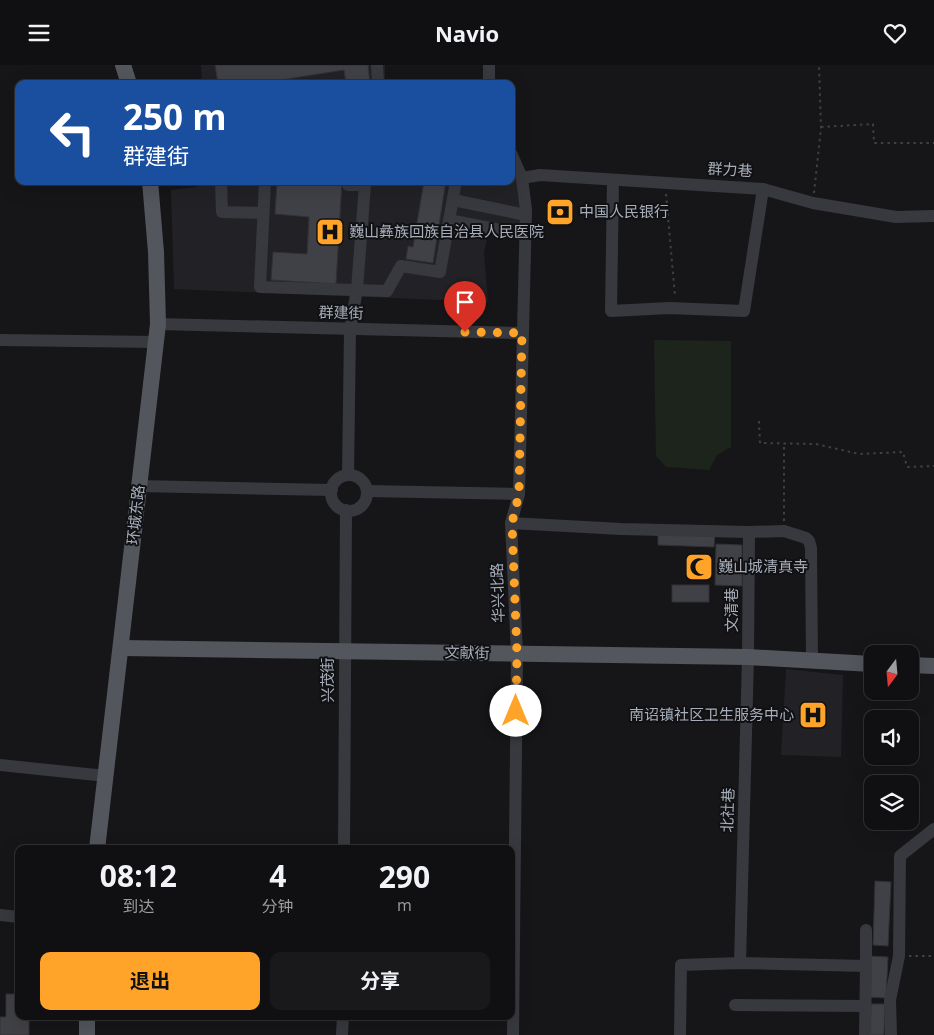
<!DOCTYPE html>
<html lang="zh">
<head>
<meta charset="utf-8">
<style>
	:root { --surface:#101013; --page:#19191c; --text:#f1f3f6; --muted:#9c9da0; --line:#303033; --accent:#ffa428 }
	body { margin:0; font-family:"Open Sans","Noto Sans SC",sans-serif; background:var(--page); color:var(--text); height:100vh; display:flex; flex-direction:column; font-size:19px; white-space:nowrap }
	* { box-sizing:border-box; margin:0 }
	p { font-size:16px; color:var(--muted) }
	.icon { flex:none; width:28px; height:28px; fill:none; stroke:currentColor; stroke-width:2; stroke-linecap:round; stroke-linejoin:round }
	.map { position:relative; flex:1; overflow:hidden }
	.sheet { position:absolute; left:15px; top:780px; width:500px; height:175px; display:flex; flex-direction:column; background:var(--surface); border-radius:10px; box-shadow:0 5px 20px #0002,0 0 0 1px var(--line) }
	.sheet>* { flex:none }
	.top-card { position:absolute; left:15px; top:15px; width:500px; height:105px; border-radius:10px; box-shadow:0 5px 20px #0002,0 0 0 1px var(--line); background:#1a4fa0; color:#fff; overflow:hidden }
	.needle { width:32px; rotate:196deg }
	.controls { position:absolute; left:864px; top:580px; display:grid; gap:10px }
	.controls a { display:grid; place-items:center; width:55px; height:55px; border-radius:10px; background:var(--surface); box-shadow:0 5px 20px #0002,0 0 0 1px var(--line); font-size:25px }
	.pin { position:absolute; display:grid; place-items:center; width:42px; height:42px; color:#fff; margin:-51px -21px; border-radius:50% 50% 50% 0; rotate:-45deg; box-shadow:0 0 5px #0007 }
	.pin .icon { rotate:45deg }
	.me { position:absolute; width:55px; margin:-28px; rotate:0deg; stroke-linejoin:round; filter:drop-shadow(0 0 4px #0008) }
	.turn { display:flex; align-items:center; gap:18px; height:105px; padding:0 25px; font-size:22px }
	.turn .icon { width:65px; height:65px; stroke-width:2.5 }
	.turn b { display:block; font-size:35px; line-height:42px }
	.eta { display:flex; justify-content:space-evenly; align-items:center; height:85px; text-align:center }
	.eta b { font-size:30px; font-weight:700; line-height:35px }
	.action { display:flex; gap:10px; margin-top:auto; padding:10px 25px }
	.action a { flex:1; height:58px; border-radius:10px; background:var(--accent); color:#111; font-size:20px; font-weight:700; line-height:58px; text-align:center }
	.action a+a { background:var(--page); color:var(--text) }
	header { display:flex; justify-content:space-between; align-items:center; height:65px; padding:0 25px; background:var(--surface); font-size:22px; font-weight:700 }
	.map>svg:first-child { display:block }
	.built { fill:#222226 }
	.green { fill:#1c241c }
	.building { fill:#404146; stroke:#303035 }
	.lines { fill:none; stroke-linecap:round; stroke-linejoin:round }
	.path { stroke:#3d4045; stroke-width:2; stroke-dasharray:2.5 4; stroke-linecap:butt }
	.minor { stroke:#37393e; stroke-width:12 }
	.major { stroke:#53565d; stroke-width:16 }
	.route { stroke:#ffa428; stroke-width:9; stroke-dasharray:0 16.2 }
	.labels { text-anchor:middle; stroke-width:4; stroke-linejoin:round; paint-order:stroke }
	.street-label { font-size:15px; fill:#a7aeba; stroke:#111114 }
	.poi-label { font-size:15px; fill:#a7aeba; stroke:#111114; text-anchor:start }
</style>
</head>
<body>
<header><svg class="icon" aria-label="menu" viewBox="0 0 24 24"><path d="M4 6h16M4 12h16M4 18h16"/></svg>Navio<svg class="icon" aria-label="heart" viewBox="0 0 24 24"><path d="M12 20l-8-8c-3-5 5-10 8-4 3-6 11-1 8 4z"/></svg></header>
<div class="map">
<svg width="934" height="970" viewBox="0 0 934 970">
	<rect width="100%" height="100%" fill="#161619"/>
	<g class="built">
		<polygon points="201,0 385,0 385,19 202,19"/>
		<polygon points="511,98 516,108 523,145 519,169 489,166 484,187 488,237 174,224 171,125 197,122 197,116 511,116"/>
		<polygon points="786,604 843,610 841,692 781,690"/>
	</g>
	<polygon class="green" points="654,275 731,276 731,382 717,390 709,405 666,402 656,391"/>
	<g class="building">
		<polygon points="215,0 368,0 370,19 346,19 344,5 255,19 218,19"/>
		<polygon points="277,116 342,116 336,219 271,215 273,187 307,189 309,152 275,149"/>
		<polygon points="424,116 446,116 433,198 406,194 408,181 413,182"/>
		<polygon points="658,467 715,468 714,482 658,480"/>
		<polygon points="716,479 742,480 742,521 715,520"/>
		<rect x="672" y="520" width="37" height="17"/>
		<polygon points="875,816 891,817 888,881 873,880"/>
		<polygon points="870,891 888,892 886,933 868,932"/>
		<polygon points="6,929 19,929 19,951 29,951 29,970 0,970 0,952 6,952"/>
		<polygon points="871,939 885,939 884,970 870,970"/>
	</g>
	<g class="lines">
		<g class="path">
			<polyline points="821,62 873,59 874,78 934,78"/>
			<polyline points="814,128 821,63 819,0"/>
			<polyline points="666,129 675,231"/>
			<polyline points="759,356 760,378 816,379 859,389 903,387 907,402 934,401"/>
			<polyline points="784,456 784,379"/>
			<polyline points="909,891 934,891"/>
		</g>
		<g class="minor">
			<polyline points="377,0 378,19"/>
			<polyline points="489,19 489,0"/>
			<polyline points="511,88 522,113 526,145 519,429 511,458 517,589 513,970"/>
			<polyline points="522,113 540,110 763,124 813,138 896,152 934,151"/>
			<polyline points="613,115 611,246 669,243 744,246 763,124"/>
			<polyline points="221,116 222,147 263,148"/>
			<polyline points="265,116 260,222 387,226 401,201 440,207 456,116"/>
			<polyline points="348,116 348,120 365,120 357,224 350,265 348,410"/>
			<polyline points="453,135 526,150"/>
			<polyline points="449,155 526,170"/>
			<polyline points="158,259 522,268"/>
			<polyline points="0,275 157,277"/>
			<circle cx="349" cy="428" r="18"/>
			<polyline points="139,421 332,425"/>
			<polyline points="367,426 519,429"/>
			<polyline points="511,458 621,464 749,467 784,466 806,473 809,476 811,483 812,596"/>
			<polyline points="0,700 106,711"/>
			<polyline points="344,784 346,445"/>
			<polyline points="0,850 19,852"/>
			<polyline points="740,898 748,592 749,467"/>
			<polyline points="866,901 866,865"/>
			<polyline points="735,940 865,941"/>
			<polyline points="342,970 343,951"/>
			<polyline points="680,970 681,900 740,898 866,901 865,970"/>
			<polyline points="891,970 890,935 899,891 900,791 934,764"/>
		</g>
		<g class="major">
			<polyline points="123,0 129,19"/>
			<polyline points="121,583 748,592 872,599"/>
			<polyline points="910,600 934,601"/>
			<polyline points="97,784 158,259 156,187 150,116"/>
			<polyline points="87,970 87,951"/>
		</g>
	</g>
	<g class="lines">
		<polyline class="route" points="465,267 522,268 519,429 512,458 517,589 516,646"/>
	</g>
	<defs>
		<symbol id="bank-square" viewBox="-11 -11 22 22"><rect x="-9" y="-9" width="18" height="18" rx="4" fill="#ffa428" stroke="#111114"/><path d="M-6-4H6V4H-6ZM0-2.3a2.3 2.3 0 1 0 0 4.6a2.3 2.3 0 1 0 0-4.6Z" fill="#111"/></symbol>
		<symbol id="hospital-square" viewBox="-11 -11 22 22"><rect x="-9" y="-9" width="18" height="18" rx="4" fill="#ffa428" stroke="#111114"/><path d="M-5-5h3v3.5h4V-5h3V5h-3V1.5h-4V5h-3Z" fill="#111"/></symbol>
		<symbol id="mosque-square" viewBox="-11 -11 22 22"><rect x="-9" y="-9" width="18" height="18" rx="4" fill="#ffa428" stroke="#111114"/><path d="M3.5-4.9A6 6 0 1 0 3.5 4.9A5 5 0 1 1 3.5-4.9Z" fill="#111"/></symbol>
	</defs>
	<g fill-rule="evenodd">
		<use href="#bank-square" x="544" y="131" width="32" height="32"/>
		<use href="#hospital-square" x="314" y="151" width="32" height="32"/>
		<use href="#mosque-square" x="683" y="486" width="32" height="32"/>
		<use href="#hospital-square" x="797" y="634" width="32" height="32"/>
	</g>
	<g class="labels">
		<g class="street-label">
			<text transform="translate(730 105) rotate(3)" y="5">群力巷</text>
			<text transform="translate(341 248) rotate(1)" y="5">群建街</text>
			<text transform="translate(136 450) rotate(-84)" y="5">环城东路</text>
			<text transform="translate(498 528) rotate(-92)" y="5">华兴北路</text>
			<text transform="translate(732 545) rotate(-90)" y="5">文清巷</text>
			<text transform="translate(467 588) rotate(1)" y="5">文献街</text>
			<text transform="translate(328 615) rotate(-90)" y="5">兴茂街</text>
			<text transform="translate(728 745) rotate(-88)" y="5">北社巷</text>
		</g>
		<g class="poi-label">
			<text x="579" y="152">中国人民银行</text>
			<text x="349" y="172">巍山彝族回族自治县人民医院</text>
			<text x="718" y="507">巍山城清真寺</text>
			<text x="794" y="655" text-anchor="end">南诏镇社区卫生服务中心</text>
		</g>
	</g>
</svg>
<div class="controls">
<a><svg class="needle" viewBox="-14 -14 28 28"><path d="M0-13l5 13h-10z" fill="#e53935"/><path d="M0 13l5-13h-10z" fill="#9c9da0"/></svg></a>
<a><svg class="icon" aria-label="sound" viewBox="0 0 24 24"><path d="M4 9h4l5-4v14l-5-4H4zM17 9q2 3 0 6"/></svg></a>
<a><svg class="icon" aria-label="layers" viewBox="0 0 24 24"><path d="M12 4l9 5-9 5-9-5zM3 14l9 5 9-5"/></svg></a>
</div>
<div class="pin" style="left:465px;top:267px;background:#d93025"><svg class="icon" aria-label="arrive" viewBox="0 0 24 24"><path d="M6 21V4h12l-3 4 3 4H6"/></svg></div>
<svg class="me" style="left:516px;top:646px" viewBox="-20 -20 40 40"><circle r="19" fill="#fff"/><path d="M0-13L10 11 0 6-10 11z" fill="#ffa428"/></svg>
<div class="top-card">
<div class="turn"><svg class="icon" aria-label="left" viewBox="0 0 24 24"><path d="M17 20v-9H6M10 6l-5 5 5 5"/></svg><div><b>250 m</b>群建街</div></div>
</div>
<section class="sheet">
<div class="eta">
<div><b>08:12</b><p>到达</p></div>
<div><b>4</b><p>分钟</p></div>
<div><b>290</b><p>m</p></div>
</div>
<div class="action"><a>退出</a><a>分享</a></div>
</section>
</div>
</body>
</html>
